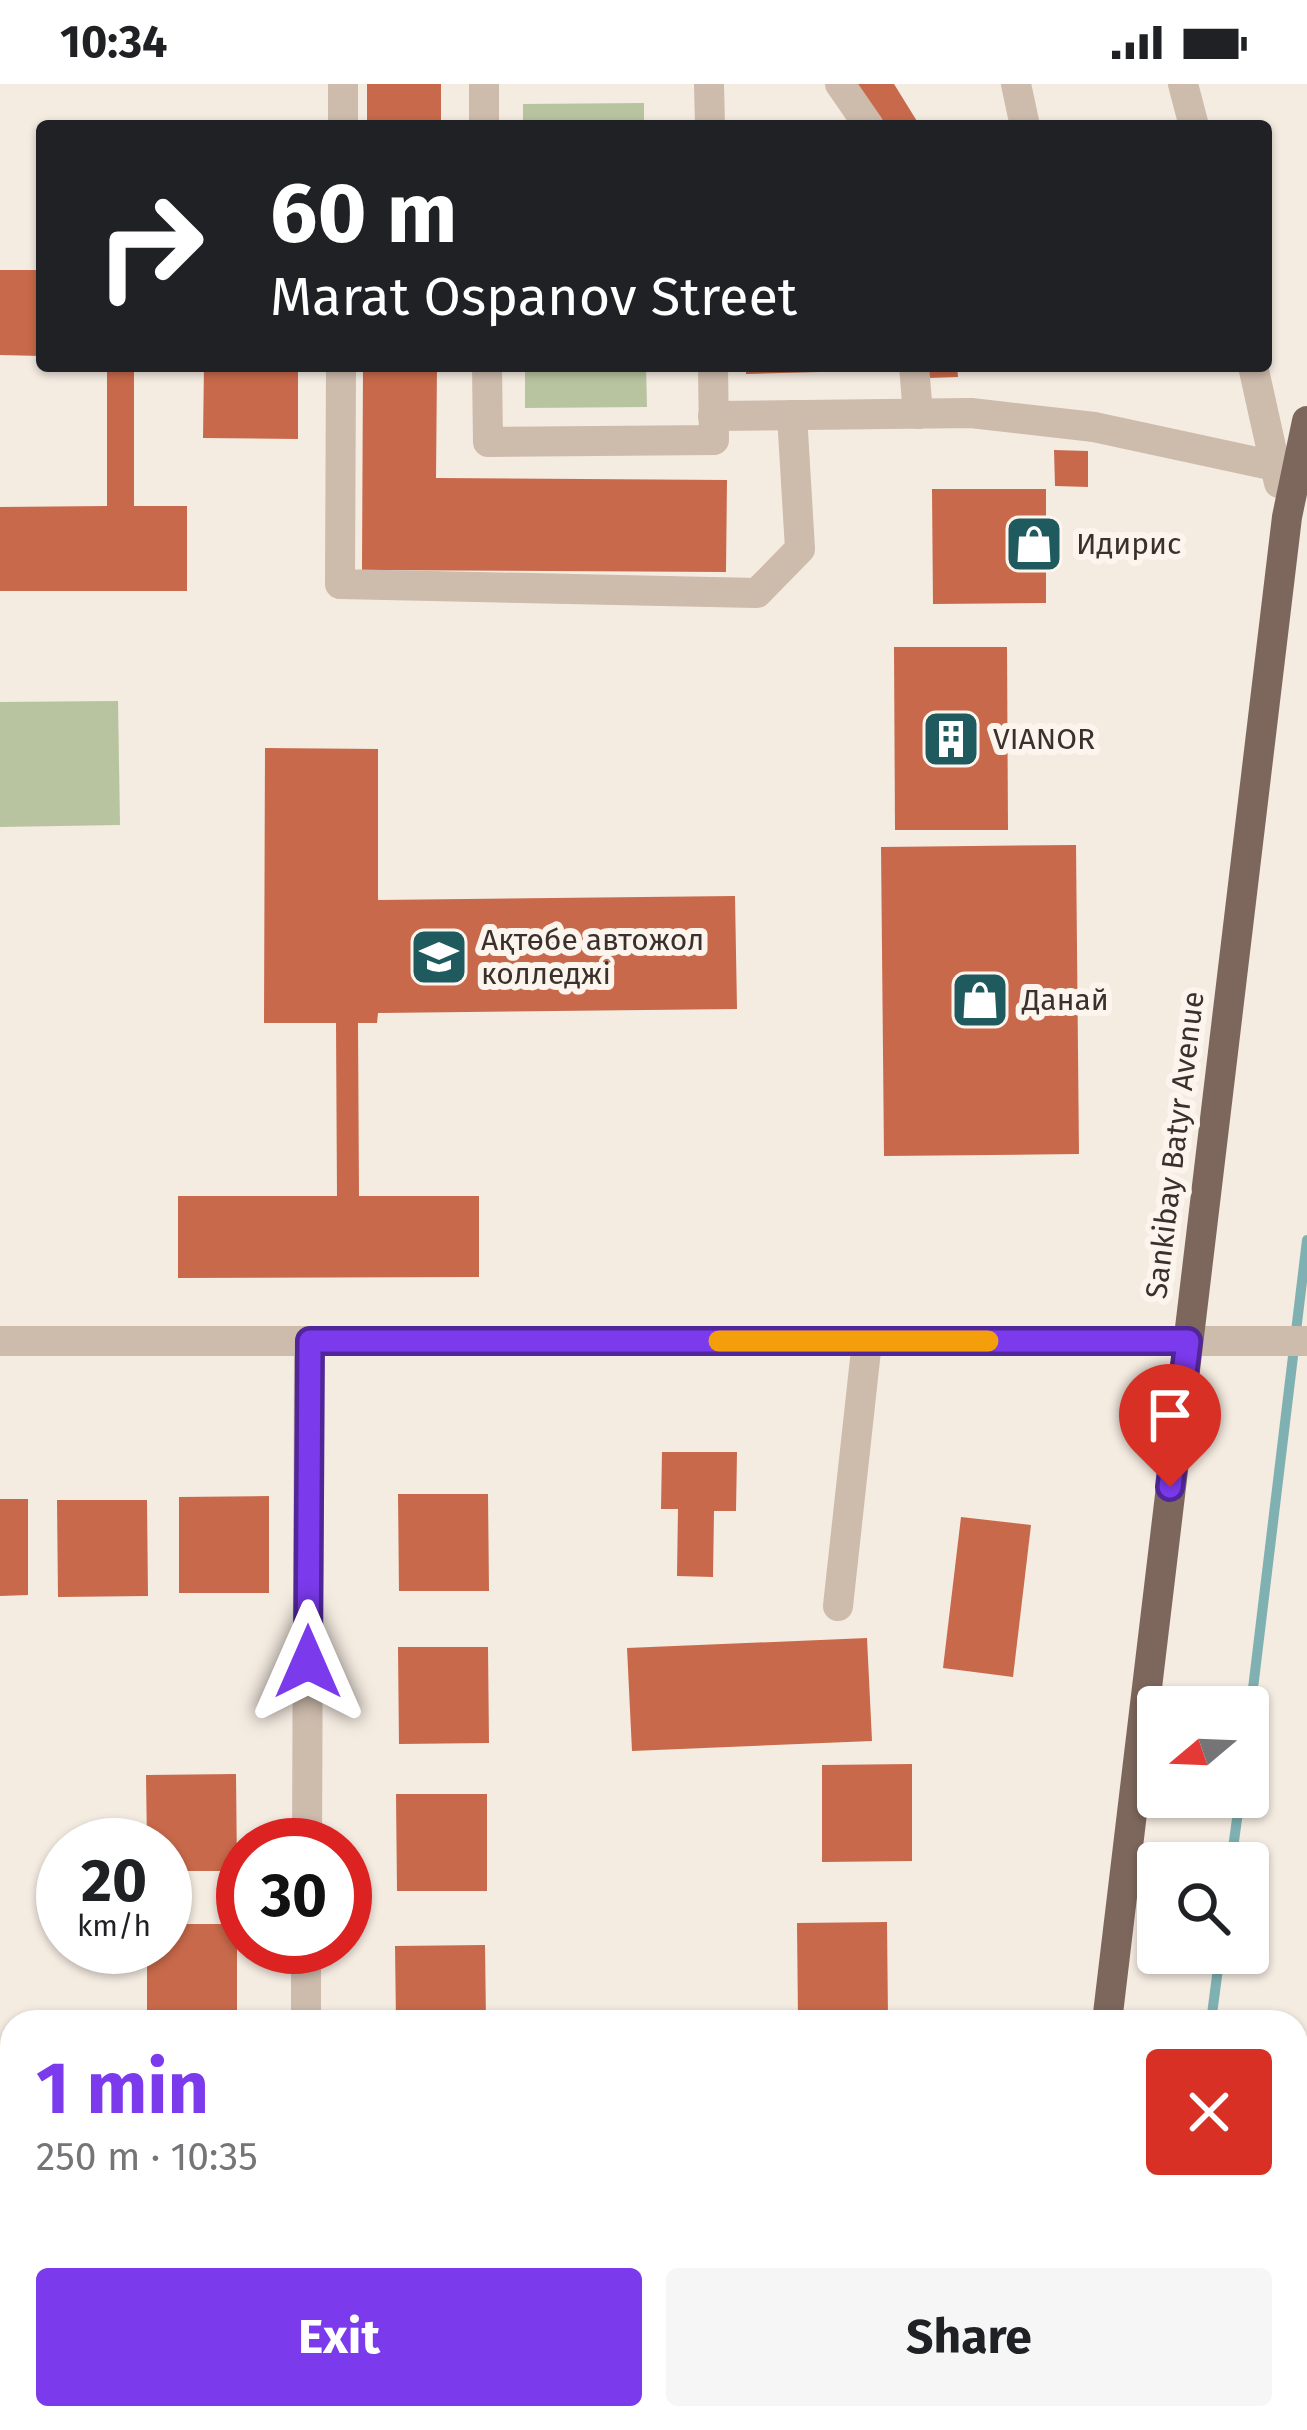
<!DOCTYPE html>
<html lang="en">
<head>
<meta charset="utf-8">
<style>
	:root { --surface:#fff; --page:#f6f6f6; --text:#202124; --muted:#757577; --accent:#7c3aed }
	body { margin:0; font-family:"Fira Sans",sans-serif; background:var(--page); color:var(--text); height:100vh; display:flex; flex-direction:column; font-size:45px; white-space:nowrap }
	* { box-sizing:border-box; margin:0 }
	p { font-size:39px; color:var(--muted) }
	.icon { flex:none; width:66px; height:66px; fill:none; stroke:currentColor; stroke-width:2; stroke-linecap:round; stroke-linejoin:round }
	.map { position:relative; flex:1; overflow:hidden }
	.drawer { position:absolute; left:0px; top:1926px; width:1308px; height:420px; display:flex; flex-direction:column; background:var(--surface); border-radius:36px 36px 0 0; box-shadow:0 3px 9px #0004 }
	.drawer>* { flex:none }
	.guide { position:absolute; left:36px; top:36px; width:1236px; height:252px; border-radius:12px; box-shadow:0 3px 9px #0004; background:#202124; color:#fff; overflow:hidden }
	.needle { width:78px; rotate:251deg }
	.tools { position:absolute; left:1137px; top:1602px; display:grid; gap:24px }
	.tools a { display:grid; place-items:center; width:132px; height:132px; border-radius:12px; background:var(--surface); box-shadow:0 3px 9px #0004; font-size:60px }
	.speed { position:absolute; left:36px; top:1734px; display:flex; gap:24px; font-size:60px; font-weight:700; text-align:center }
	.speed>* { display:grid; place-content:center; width:156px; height:156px; border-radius:50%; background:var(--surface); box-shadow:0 3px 9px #0004; line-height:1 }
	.speed small { font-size:30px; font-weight:400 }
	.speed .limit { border:18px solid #d22; background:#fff; color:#111 }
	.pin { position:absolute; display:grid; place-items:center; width:102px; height:102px; color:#fff; margin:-123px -51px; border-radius:50% 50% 50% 0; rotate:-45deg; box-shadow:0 0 12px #0007 }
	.pin .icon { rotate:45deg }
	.me { position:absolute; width:132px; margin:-66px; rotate:0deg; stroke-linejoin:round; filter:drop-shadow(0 0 9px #0008) }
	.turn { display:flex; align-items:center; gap:42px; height:252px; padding:0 36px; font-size:54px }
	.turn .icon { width:156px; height:156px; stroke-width:2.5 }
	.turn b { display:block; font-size:84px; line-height:102px }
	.round { display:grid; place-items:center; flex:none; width:126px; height:126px; border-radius:12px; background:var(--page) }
	.head { display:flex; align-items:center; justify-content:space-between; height:204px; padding:0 36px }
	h1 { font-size:72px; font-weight:700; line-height:90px; color:var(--accent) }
	.button { display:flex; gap:24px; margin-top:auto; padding:24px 36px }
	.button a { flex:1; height:138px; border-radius:12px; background:var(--accent); color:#fff; font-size:48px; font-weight:700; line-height:138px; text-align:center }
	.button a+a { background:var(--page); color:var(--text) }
	.status { display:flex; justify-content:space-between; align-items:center; height:84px; padding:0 60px; background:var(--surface); direction:ltr }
	.status svg { height:33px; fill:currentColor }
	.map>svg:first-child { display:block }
	.green { fill:#b8c4a0 }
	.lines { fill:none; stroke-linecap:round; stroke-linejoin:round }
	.stream { stroke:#7fb0b2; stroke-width:10 }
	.building { fill:#c8694b }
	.minor { stroke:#cdbbac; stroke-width:30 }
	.major { stroke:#7d675c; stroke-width:30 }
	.route-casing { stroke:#51269a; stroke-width:30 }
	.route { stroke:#7c3aed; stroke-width:21 }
	.slow { stroke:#f59e0b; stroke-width:21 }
	.labels { text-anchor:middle; stroke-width:12; stroke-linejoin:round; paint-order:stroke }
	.poi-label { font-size:30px; fill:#3b302b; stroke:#fbf5ee; text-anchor:start }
	.street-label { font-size:30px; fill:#3b302b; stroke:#fbf5ee }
</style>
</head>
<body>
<div class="status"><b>10:34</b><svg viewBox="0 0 49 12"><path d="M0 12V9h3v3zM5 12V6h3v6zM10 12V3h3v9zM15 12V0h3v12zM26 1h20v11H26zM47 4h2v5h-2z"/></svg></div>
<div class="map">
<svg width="1307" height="2346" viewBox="0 0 1307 2346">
	<rect width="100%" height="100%" fill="#f4ebe1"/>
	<g class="green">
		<polygon points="644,19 644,42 523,42 523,20"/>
		<polygon points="525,282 646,282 647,323 525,324"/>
		<polygon points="118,617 120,741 0,743 0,618"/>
	</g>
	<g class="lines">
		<g class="stream">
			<polyline points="1248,1646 1307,1156"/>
			<polyline points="1231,1779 1240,1713"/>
			<polyline points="1211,1938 1220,1869"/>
			<polyline points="1159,2346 1161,2334"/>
		</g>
	</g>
	<g class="building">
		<rect x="367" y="0" width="74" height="42"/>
		<polygon points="856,0 894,0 920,42 882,42"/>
		<polygon points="0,186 42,186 42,272 0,271"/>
		<polygon points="107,282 134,282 134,422 187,422 187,507 0,507 0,423 107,422"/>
		<polygon points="204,282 298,282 298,355 203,354"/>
		<polygon points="363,282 437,282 436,394 727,396 726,488 362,486"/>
		<polygon points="746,282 820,282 820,288 746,290"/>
		<polygon points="928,282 957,282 958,293 928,294"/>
		<polygon points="1054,366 1088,367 1088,403 1055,402"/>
		<polygon points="932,405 1046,405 1046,519 933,520"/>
		<polygon points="894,563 1007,563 1008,746 895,746"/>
		<polygon points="265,664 378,665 378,816 735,812 737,925 378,929 377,939 358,939 359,1112 479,1112 479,1193 178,1194 178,1112 337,1112 336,939 264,939"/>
		<polygon points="1076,761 1079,1070 884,1072 881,763"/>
		<polygon points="662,1368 737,1368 736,1427 714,1427 713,1493 677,1492 678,1425 661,1425"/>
		<polygon points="398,1410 488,1410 489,1507 399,1507"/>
		<polygon points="269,1412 269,1509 179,1509 179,1413"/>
		<polygon points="0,1415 28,1415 28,1511 0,1512"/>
		<polygon points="57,1416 147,1416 148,1512 58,1513"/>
		<polygon points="961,1433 1031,1441 1013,1593 943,1584"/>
		<polygon points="867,1554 872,1657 632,1667 627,1564"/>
		<polygon points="398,1563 488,1563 489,1659 399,1660"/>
		<polygon points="912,1680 912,1777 822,1778 822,1681"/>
		<polygon points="236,1690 237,1787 165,1787 165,1761 147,1761 146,1691"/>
		<polygon points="396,1710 487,1710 487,1807 397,1807"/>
		<polygon points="887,1838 888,1935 798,1935 797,1839"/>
		<polygon points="165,1840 237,1840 237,1937 147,1937 147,1863 165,1863"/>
		<polygon points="485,1861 486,1938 396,1938 395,1862"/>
		<polygon points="0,2126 12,2126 12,2334 27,2334 26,2346 0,2346"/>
		<rect x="395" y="2334" width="90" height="12"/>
		<rect x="725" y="2334" width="90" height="12"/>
		<polygon points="139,2340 234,2342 234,2346 139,2346"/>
	</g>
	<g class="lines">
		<g class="minor">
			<polyline points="484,0 484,42"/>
			<polyline points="709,0 710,42"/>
			<polyline points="840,0 869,42"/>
			<polyline points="1016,0 1025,42"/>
			<polyline points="1183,0 1194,42"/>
			<polyline points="343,42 343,0"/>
			<polyline points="341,282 340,500 757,509 800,465 792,331"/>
			<polyline points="487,282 488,358 714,356 713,282"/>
			<polyline points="914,282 918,330"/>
			<polyline points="1253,282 1279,399"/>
			<polyline points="713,332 971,329 1094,343 1275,382"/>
			<polyline points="0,1257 1307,1257"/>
			<polyline points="838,1522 867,1257"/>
			<polyline points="307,1761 309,1257"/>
			<polyline points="306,1938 306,1863"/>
			<polyline points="304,2346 304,2334"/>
		</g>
		<g class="major">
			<polyline points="1107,1938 1287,433 1307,337"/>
			<polyline points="1043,2346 1046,2334"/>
		</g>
	</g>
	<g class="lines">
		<defs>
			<polyline id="route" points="308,1578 310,1257 1188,1257 1170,1403"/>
		</defs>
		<use href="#route" class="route-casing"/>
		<use href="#route" class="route"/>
		<polyline class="slow" points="719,1257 988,1257"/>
	</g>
	<defs>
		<symbol id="shop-square" viewBox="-11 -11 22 22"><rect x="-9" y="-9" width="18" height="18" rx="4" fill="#1f5a5e" stroke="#fbf5ee"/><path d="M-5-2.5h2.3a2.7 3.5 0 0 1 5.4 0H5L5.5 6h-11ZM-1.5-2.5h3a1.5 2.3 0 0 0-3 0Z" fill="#fff"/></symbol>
		<symbol id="building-square" viewBox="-11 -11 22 22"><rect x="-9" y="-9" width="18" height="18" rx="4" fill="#1f5a5e" stroke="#fbf5ee"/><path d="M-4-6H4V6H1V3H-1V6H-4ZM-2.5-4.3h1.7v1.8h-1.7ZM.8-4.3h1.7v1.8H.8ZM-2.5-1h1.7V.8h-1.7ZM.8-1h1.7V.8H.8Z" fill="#fff"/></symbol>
		<symbol id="university-square" viewBox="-11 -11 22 22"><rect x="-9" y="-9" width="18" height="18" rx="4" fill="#1f5a5e" stroke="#fbf5ee"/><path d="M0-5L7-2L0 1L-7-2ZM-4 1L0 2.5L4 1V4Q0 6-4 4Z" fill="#fff"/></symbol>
	</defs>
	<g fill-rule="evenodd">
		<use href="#shop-square" x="1001" y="427" width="66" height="66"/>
		<use href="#building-square" x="918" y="622" width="66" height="66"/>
		<use href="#university-square" x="406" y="840" width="66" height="66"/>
		<use href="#shop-square" x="947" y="883" width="66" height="66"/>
	</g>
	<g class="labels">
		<g class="poi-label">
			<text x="1076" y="470">Идирис</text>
			<text x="993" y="665">VIANOR</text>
			<text x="481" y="866">Ақтөбе автожол<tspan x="481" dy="34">колледжі</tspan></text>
			<text x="1022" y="926">Данай</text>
		</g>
		<g class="street-label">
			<text transform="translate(1175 1061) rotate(-83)" y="10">Sankibay Batyr Avenue</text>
		</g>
	</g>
</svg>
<div class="tools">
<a><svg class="needle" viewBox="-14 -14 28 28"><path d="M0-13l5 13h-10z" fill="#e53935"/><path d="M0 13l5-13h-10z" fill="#757577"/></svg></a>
<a><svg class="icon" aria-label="search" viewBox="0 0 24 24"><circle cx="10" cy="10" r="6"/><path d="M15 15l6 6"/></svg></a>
</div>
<div class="speed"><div>20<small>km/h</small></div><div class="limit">30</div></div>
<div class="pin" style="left:1170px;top:1403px;background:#d93025"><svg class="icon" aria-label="arrive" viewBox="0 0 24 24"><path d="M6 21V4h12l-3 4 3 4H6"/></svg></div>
<svg class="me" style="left:308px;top:1578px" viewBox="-20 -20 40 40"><path d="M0-17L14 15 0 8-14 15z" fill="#7c3aed" stroke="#fff" stroke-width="4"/></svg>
<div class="guide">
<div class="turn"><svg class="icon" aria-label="right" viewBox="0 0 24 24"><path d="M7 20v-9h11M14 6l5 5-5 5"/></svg><div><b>60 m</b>Marat Ospanov Street</div></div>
</div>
<section class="drawer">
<div class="head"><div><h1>1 min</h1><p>250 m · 10:35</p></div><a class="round" style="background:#d93025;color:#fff"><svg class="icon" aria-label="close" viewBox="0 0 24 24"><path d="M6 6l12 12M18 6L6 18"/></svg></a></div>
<div class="button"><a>Exit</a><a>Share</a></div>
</section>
</div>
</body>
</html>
